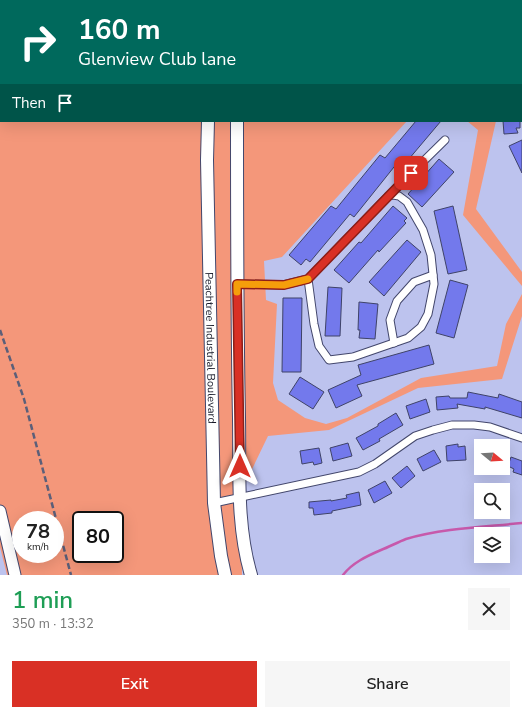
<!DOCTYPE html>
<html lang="en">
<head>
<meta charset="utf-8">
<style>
	:root { --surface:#fff; --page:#f6f6f6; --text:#222; --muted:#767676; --accent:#d93025 }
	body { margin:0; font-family:"Nunito Sans",sans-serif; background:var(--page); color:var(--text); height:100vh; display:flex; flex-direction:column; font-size:15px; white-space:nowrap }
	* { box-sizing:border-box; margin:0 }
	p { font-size:13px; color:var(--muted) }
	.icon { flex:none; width:22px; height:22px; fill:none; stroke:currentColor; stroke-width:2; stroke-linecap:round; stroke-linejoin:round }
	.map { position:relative; height:575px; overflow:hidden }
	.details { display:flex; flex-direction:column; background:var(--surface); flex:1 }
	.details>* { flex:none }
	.banner { position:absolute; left:0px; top:0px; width:522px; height:122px; box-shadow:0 4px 16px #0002; background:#00695c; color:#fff; overflow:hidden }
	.needle { width:26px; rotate:108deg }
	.controls { position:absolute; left:474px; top:439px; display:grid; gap:8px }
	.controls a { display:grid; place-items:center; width:36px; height:36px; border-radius:0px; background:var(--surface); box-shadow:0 4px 16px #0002; font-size:20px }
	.speed { position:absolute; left:12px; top:511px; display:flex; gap:8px; font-size:20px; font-weight:700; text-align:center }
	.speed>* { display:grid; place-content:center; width:52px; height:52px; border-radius:50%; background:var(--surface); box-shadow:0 4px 16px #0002; line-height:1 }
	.speed small { font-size:10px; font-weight:400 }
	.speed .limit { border:2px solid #111; border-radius:6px; background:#fff; color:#111 }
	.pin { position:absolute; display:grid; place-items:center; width:34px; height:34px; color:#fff; margin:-17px; border-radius:8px; box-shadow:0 2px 6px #0006 }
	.me { position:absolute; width:44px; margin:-22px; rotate:0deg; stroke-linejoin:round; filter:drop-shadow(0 0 3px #0008) }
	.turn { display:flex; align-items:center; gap:14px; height:84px; padding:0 12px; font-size:18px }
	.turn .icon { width:52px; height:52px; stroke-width:2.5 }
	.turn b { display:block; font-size:28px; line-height:34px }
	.then { display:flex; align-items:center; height:38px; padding:0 12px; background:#0003; gap:8px; font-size:15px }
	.round { display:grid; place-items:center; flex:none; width:42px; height:42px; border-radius:0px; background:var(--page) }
	.overview { display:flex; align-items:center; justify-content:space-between; height:68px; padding:0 12px }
	h1 { font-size:24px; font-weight:600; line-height:30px; color:#1e9e55 }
	.button { display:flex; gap:8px; margin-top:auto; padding:8px 12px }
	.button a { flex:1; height:46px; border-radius:0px; background:var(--accent); color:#fff; font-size:16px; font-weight:600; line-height:46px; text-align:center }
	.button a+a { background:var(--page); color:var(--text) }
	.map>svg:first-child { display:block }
	.built { fill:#b1b8e9 }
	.green { fill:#f4977a; fill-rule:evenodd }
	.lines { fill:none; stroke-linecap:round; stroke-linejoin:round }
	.stream { stroke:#c759ab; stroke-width:2.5 }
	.building { fill:#7379ec; stroke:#3f4368 }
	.minor-casing { stroke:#43476c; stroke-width:9 }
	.primary-casing { stroke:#43476c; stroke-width:13 }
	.trunk-casing { stroke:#43476c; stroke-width:14 }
	.minor { stroke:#fff; stroke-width:7 }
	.primary { stroke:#fff; stroke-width:11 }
	.trunk { stroke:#fff; stroke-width:12 }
	.rail { stroke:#5b5f79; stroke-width:2.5; stroke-dasharray:6 3; stroke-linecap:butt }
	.route-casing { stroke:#8d1f18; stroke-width:10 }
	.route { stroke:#d93025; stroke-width:7 }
	.slow { stroke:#f59e0b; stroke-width:7 }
	.labels { text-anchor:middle; stroke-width:3.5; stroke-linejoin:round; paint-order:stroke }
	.street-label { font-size:11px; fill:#171928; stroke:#e2e5fc }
</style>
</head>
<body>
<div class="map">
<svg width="522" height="575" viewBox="0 0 522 575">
	<rect width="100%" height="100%" fill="#bdc3ee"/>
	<polygon class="built" points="0,0 198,0 1,1 1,27"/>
	<g class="green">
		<polygon points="261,0 498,0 499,1 261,1"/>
		<path d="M 0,26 L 1,121 L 407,121 L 282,257 L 264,261 L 266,300 L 277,304 L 273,383 L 278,400 L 305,418 L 326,424 L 347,418 L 421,378 L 497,366 L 506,324 L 522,294 L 522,316 L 502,379 L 418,388 L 329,430 L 268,436 L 241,492 L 242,575 L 7,575 L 0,547 ZM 21,520 L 55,520 L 55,554 L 21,554 ZM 81,520 L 115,520 L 115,554 L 81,554 Z"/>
		<polygon points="467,121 496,121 476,209 522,272 522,286 463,215 478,130"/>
	</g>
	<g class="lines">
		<path class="stream" d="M 343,575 C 352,563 367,556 381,550 C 389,547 398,542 406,539 C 444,528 484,527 522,523"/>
	</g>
	<g class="building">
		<polygon points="416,121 441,121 403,166 398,162 354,217 350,214 310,262 306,259 301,265 289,255 331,206 336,209 380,155 385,158"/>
		<polygon points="503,121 520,121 520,128 516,128 518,133 504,134"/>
		<polygon points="522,140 522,173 509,146"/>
		<polygon points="439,159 454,172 422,207 408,194"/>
		<polygon points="393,206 407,218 404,221 406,223 379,252 378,250 349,283 334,270 359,242 361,243"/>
		<polygon points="453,206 467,270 448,274 434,211"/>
		<polygon points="407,240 421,252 384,296 369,282"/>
		<polygon points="450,280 468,285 454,338 436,333"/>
		<polygon points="328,287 342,288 340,336 325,336"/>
		<polygon points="283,298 302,298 301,372 282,372"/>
		<polygon points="359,302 378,304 375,339 359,338 360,330 358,330"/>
		<polygon points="429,345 434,364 357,385 362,396 336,408 328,390 361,375 358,365"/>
		<polygon points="300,377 324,392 313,409 289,394"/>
		<polygon points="468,392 498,398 499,394 522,402 522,418 485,407 485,409 457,404 458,408 437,410 436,397 449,396 450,398 467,398"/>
		<polygon points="426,399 430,412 410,419 406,406"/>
		<polygon points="396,413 403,425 379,439 380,441 363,450 356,438 378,426 378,424"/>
		<polygon points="348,443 352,456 333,461 330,448"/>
		<polygon points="458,444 458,447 465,446 466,460 447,461 446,446"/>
		<polygon points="319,448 322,463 314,465 313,462 302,464 300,451"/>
		<polygon points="434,450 441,462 423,471 417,459"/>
		<polygon points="511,457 522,461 522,475 513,472 514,469 508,466"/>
		<polygon points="407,466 415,476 401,488 392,478"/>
		<polygon points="385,481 392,493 374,503 368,490"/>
		<polygon points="359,492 361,505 332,511 332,513 314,515 313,508 309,508 309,502 331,500 331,501 347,498 346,495"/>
	</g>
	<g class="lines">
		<defs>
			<g id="minor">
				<polyline points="308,279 314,324 319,346 329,360 353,357 408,338 421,327 428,314 434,284 431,255 423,230 407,202 399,196 393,195 388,196"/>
				<polyline points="237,284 283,285 308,279 388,196 445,140"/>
				<polyline points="394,343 390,320 397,301 414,282 433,275"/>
				<polyline points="214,503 359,472 375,464 415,436 433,430 452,425 474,425 490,427 522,438"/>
			</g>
			<g id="primary">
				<polyline points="0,64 1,63"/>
				<polyline points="0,87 1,86"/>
				<polyline points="0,511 15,575"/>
			</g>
			<g id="trunk">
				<polyline points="237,0 237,1"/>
				<polyline points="207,1 207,0"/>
				<path id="s1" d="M 208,121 L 207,160 L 214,503 L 221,556 L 225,575"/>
				<path d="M 237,121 C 237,220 237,319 239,418 C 240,471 236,524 251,575"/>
			</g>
		</defs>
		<use href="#minor" class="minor-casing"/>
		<use href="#primary" class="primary-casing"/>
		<use href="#trunk" class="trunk-casing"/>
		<use href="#minor" class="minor"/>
		<use href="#primary" class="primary"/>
		<use href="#trunk" class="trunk"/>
		<polyline class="rail" points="0,330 24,399 71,575"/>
	</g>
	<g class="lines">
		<defs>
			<polyline id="route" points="240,466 237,284 284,285 308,279 411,173"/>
		</defs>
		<use href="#route" class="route-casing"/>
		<use href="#route" class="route"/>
		<polyline class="slow" points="237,292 237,284 284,285 308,279"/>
	</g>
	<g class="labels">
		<g class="street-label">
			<text dy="4" stroke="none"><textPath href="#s1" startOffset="227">Peachtree Industrial Boulevard</textPath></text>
		</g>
	</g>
</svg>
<div class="controls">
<a><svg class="needle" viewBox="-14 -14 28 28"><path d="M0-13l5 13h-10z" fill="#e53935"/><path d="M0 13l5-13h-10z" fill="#767676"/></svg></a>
<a><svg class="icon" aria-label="search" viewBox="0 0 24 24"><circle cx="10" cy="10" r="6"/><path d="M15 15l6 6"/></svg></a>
<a><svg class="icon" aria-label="layers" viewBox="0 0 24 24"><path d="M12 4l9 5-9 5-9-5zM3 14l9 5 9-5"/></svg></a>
</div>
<div class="speed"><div>78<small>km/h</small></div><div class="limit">80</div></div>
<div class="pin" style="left:411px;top:173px;background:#d93025"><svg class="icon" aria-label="arrive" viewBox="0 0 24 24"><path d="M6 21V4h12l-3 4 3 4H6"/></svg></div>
<svg class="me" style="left:240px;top:466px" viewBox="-20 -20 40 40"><path d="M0-17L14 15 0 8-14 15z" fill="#d93025" stroke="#fff" stroke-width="4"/></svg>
<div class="banner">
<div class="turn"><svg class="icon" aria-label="right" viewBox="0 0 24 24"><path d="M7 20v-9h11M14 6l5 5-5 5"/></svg><div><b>160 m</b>Glenview Club lane</div></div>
<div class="then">Then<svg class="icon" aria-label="arrive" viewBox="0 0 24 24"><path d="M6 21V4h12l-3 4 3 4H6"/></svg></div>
</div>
</div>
<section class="details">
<div class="overview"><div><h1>1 min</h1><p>350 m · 13:32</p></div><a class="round"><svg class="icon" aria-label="close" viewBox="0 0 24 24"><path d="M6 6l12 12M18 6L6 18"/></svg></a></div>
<div class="button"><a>Exit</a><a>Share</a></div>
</section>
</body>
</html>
